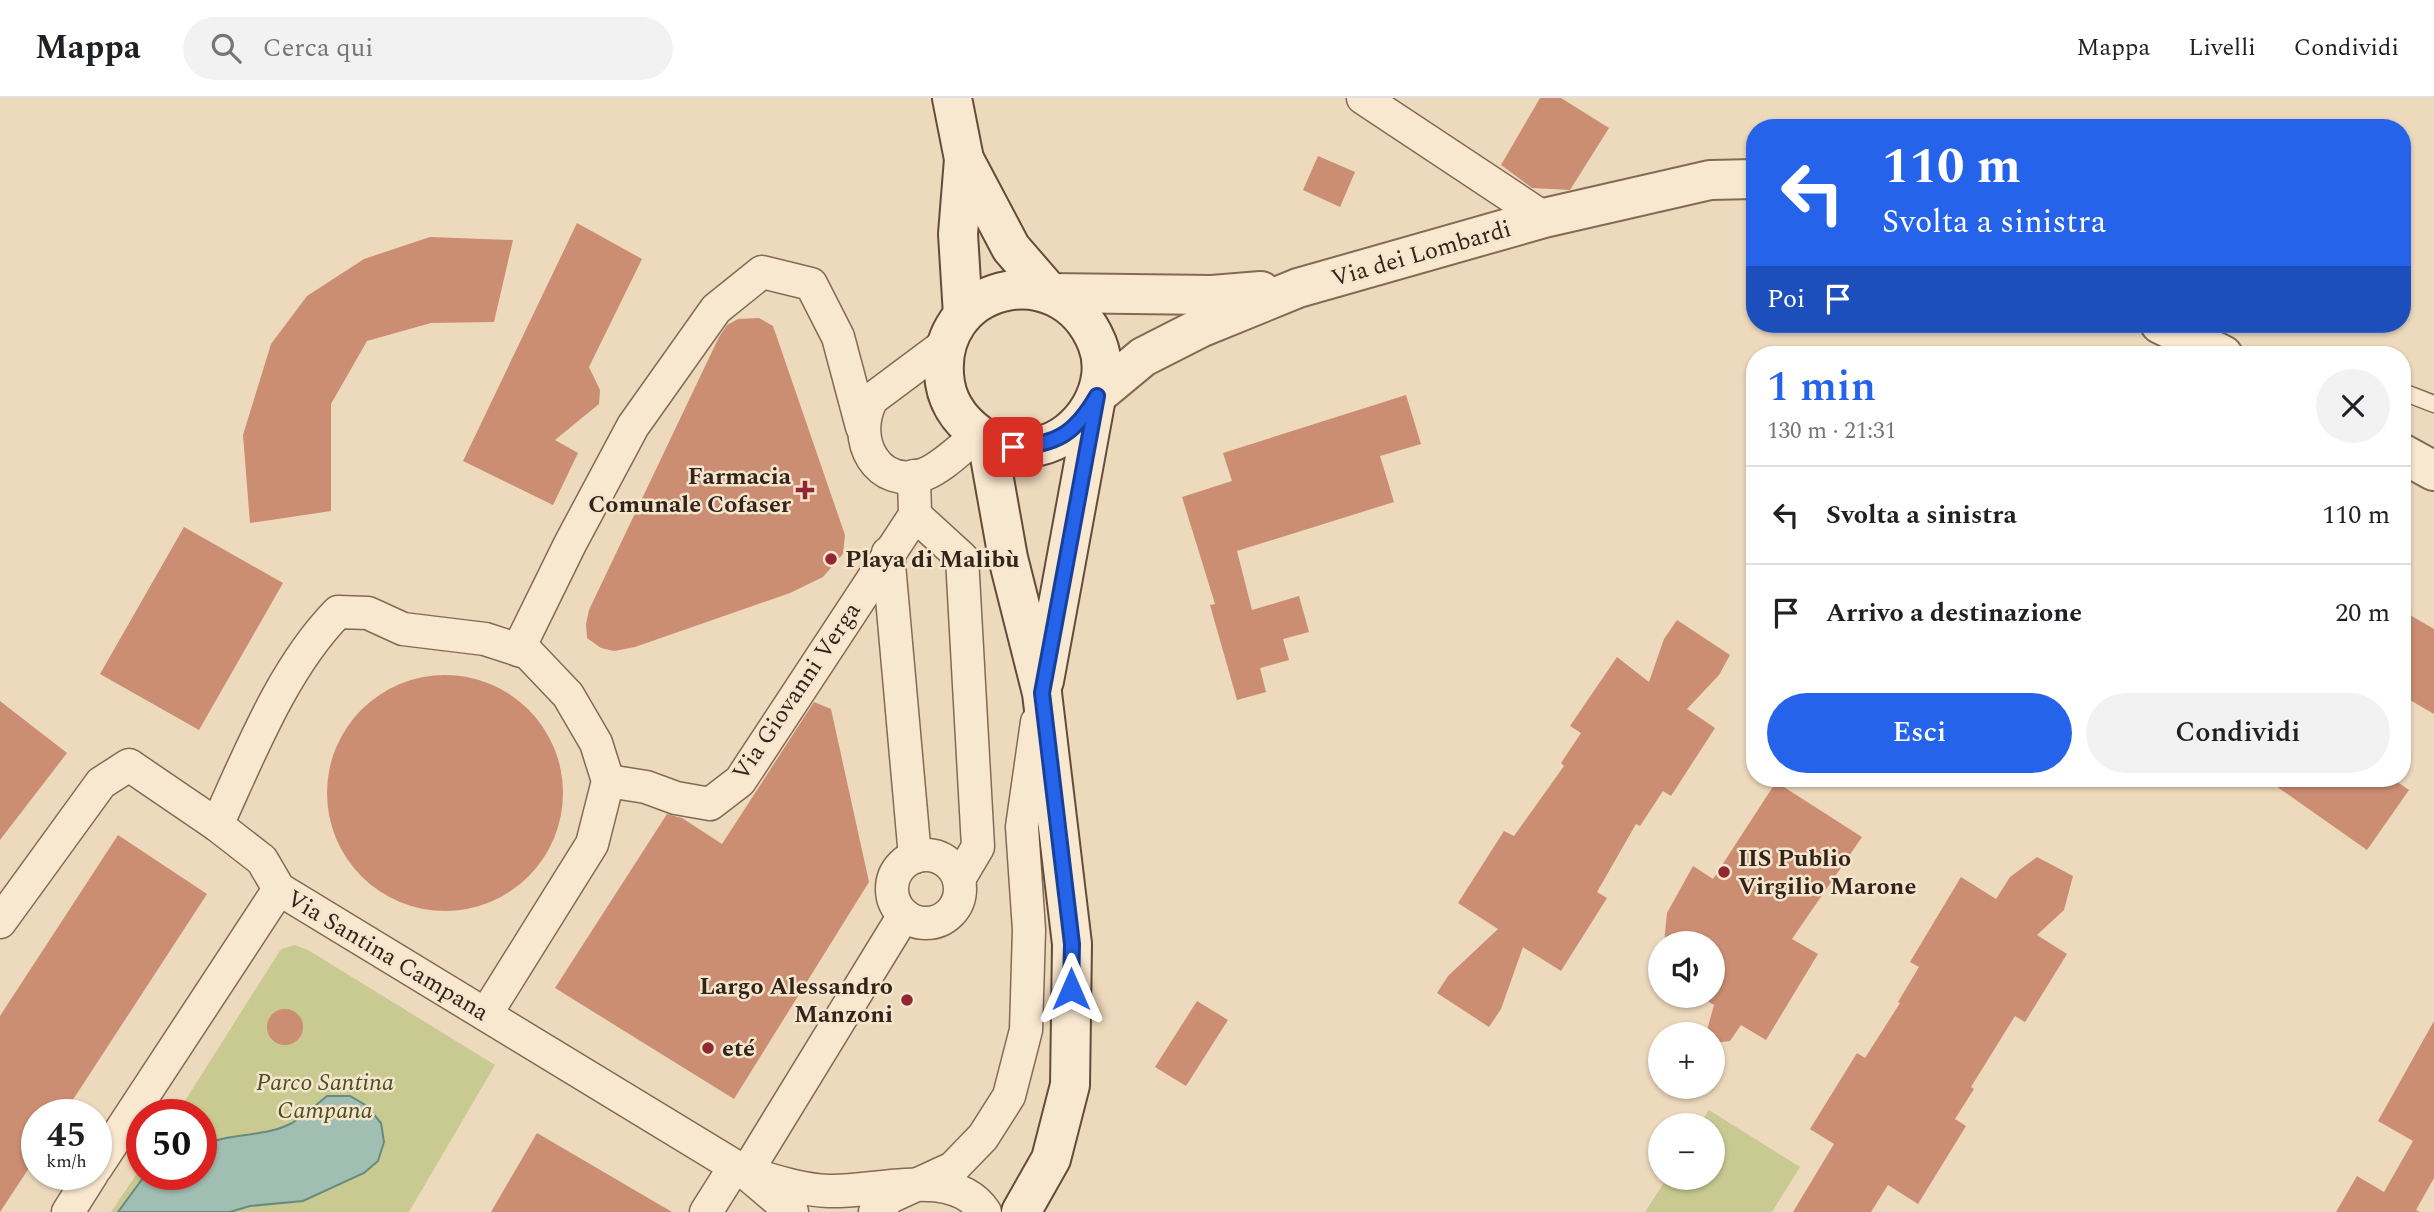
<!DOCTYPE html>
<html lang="it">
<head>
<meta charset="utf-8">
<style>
	:root { --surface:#fff; --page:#f2f2f2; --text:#202124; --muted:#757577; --line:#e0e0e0; --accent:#2563eb }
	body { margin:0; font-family:Spectral,serif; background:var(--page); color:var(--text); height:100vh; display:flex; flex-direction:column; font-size:26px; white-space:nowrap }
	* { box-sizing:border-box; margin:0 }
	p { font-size:23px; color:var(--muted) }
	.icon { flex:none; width:38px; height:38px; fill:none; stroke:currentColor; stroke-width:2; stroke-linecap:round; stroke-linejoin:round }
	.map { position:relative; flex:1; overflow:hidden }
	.panel { position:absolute; left:1746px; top:248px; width:665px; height:441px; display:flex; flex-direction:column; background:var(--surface); border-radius:28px; box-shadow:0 2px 5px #0004 }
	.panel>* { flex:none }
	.hud { position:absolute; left:1746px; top:21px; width:665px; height:214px; border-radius:28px; box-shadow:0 2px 5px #0004; background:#2563eb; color:#fff; overflow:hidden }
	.tools { position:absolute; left:1648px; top:833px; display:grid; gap:14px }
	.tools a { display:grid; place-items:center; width:77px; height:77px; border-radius:50%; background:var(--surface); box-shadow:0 2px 5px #0004; font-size:35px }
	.speed { position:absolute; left:21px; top:1001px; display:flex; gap:14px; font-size:35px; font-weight:700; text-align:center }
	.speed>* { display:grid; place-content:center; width:91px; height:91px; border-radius:50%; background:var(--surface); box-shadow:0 2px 5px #0004; line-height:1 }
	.speed small { font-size:18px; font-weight:400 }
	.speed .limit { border:10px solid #d22; background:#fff; color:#111 }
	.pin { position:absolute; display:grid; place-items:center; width:60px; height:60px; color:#fff; margin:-30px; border-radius:14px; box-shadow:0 4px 10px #0006 }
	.me { position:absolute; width:77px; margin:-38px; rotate:0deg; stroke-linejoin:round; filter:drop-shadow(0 0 5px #0008) }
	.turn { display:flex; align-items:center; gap:24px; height:147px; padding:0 21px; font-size:32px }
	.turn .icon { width:91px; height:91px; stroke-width:2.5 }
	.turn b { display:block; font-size:49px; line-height:60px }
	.then { display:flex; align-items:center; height:66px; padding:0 21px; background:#0003; gap:14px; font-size:26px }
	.round { display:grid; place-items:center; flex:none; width:74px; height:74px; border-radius:37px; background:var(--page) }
	.overview { display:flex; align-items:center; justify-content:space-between; height:119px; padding:0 21px }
	h1 { font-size:42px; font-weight:600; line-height:52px; color:var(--accent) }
	.primary-button { display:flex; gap:14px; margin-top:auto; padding:14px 21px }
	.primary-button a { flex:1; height:80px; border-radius:42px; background:var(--accent); color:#fff; font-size:28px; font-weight:600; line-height:80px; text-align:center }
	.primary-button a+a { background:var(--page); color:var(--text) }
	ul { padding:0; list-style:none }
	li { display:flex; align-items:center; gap:21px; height:98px; padding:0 21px; border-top:2px solid var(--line) }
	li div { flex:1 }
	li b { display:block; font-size:26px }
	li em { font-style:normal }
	header { display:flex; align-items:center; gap:42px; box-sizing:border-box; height:98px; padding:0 35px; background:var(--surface); border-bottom:2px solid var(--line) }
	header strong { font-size:33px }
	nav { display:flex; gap:38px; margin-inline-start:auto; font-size:24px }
	.search { width:490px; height:63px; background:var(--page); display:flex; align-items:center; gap:18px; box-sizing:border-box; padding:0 24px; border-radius:38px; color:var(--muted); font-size:26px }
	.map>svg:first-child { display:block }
	.green { fill:#c9ca91 }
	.water { fill:#a0beb2; stroke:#688b7f; stroke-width:2 }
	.building { fill:#cb8e72 }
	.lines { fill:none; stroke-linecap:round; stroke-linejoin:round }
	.service-casing { stroke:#846a56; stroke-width:19 }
	.minor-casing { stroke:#846a56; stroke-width:35 }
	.tertiary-casing { stroke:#846a56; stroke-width:42 }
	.secondary-casing { stroke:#654b3a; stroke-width:42 }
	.service { stroke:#f8e8cf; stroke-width:16 }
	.minor { stroke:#f8e8cf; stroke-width:32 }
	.tertiary { stroke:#f8e8cf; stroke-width:38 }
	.secondary { stroke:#f8e8cf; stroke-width:38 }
	.route-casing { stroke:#184099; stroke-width:18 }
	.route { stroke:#2563eb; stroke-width:12 }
	.poi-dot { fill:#922733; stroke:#f4e5cc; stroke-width:2.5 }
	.labels { text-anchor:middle; stroke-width:5; stroke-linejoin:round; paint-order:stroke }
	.street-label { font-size:24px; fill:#33241b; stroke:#f4e5cc }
	.poi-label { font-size:24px; font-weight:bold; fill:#33241b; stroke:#f4e5cc; text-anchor:start }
	.park-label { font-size:24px; font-style:italic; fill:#495022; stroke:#f4e5cc }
</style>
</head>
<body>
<header>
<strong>Mappa</strong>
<div class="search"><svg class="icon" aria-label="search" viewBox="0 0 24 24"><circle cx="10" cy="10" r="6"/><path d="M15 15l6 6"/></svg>Cerca qui</div>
<nav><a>Mappa</a><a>Livelli</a><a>Condividi</a></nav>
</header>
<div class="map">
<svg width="2434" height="1114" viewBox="0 0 2434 1114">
	<rect width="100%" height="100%" fill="#edd9bc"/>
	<g class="green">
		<polygon points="295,847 308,852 495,967 409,1114 111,1114 142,1068 142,1076 201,1076 201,1017 176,1017 281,851"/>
		<polygon points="1709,1012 1800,1069 1772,1114 1645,1114 1667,1080 1713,1080 1713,1027 1699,1027"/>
	</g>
	<path class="water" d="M 327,998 L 350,998 L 367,1008 L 381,1025 L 384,1044 L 378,1063 L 364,1075 L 303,1103 L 250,1108 L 230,1114 L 118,1114 L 143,1080 L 149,1076 L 201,1076 L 201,1048 C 230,1034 264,1040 292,1025 C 304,1018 316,1007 327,998 Z"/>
	<g class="building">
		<polygon points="1540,0 1561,0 1609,30 1570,92 1532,90 1501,67"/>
		<polygon points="1318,58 1355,74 1340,109 1303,92"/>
		<polygon points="577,125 642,161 589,269 600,292 599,306 555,342 578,355 553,407 463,363"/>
		<polygon points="430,139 513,142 494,224 431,225 367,243 331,306 331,413 250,425 243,337 271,246 307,198 364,161"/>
		<polygon points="759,220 773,228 845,437 843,456 823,479 790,495 635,549 614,553 601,550 587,540 586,526 589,512 719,239 727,227 738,221"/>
		<polygon points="1406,297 1421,346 1380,358 1394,404 1237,453 1252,512 1299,498 1309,534 1283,541 1289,562 1260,570 1266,594 1237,602 1210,507 1215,506 1182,399 1232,383 1223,355"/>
		<polygon points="184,429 283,485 199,632 100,576"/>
		<polygon points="2403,513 2434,531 2434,616 2403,598"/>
		<polygon points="1677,522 1730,557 1719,577 1687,611 1715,630 1671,698 1663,693 1640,728 1636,726 1597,794 1607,800 1561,873 1523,849 1501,911 1489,929 1437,895 1448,878 1498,831 1458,805 1504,733 1514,738 1564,668 1561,665 1581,635 1570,628 1617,559 1649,584 1664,541"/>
		<circle cx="445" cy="695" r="118"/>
		<polygon points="0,603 67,655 0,742"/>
		<polygon points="814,604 831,611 869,784 734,1001 555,890 667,716 682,720 722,746"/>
		<polygon points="2266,681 2393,681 2409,692 2367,752"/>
		<polygon points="1776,684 1862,739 1792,841 1818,856 1766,942 1741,927 1730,943 1713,945 1713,936 1706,936 1714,907 1700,898 1713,898 1713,845 1664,845 1667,815 1693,768 1713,781"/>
		<polygon points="118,737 207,796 63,1017 37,1017 37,1058 0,1114 0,918"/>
		<polygon points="2037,759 2073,778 2064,812 2037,837 2067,856 2025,924 2015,918 1971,989 1974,991 1955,1021 1966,1028 1918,1106 1888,1087 1871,1114 1793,1114 1834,1046 1810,1031 1857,955 1865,960 1900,905 1898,904 1919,869 1910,864 1961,779 1996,801 2010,779"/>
		<polygon points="1197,903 1228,922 1186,988 1155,969"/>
		<circle cx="285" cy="929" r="18"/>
		<polygon points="2434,923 2434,1080 2416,1112 2420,1114 2336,1114 2357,1078 2384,1094 2413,1043 2378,1023"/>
		<polygon points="537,1035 672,1114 491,1114"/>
	</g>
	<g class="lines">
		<defs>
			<polyline id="service" points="2403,294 2434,306"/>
			<g id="minor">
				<polyline points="1363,0 1544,120"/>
				<path d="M 947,245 L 872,301 C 850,341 877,393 925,376 C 943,369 962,349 978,337"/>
				<polyline points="915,417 962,460 978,749 959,781"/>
				<polyline points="888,455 915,759"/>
				<polyline points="518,552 570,446 633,328 716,211 762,174 811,186 838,239 862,329"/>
				<polyline points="608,683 646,689 676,700 710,706 740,683 915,417 914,378"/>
				<path d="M 217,727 C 250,655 283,570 338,514 L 368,515 L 403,531 L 485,541 L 528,555 L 568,597 L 596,645 L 608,683 L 592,746 L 486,916"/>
				<circle cx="926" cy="791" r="34"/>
				<polyline points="0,824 101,685 129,667 217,727 262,762 279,791 746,1075 792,1114"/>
				<polyline points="96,1070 279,791"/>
				<polyline points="746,1075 904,817"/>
				<path d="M 754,1077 C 778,1084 803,1092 828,1093 C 876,1095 953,1067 985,1114"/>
				<polyline points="68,1114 92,1076"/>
				<polyline points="706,1114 735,1068"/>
				<polyline points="875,1114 890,1099 953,1070 983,1039 1009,998 1026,932 1029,832 1022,729 1037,624"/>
			</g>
			<g id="tertiary">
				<polyline points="1050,195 1212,197 1261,193"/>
				<polyline points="2160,226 2223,257"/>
				<polyline points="1096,298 1143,259 1200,230 1298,190 1544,120 1710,82 1755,81"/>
				<polyline points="2403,356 2434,373"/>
			</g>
			<g id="secondary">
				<polyline points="952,0 964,61 958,136 963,217"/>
				<polyline points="964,61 1011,150 1050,195"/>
				<path d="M 987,342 C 1004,347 1021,352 1039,348 C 1082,339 1114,287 1097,245 C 1060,154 930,187 945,285 C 949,310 966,329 987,342 L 1008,460 L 1042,595 L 1072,846 L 1070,987 L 1051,1061 L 1021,1114"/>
				<polyline points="1044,583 1095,305"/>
			</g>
		</defs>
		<use href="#service" class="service-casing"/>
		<use href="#minor" class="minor-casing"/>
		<use href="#tertiary" class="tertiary-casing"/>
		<use href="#secondary" class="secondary-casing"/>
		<use href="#service" class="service"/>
		<use href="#minor" class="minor"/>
		<use href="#tertiary" class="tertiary"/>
		<use href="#secondary" class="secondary"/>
	</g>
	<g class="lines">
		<defs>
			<path id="route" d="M 1013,349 C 1056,347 1075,336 1097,298 L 1042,595 L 1072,846 L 1071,891"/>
		</defs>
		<use href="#route" class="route-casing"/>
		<use href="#route" class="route"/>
	</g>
	<g class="poi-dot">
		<path d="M801.5 381.5h7v7h7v7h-7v7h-7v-7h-7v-7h7z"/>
		<circle cx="831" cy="461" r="7"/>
		<circle cx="1724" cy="774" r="7"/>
		<circle cx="907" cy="902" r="7"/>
		<circle cx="708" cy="950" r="7"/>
	</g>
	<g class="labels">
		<g class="street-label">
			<text transform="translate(1421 155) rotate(-16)" y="8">Via dei Lombardi</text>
			<text transform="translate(796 593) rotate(-56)" y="8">Via Giovanni Verga</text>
			<text transform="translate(388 857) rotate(31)" y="8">Via Santina Campana</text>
		</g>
		<g class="poi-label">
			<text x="791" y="386" text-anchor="end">Farmacia<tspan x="791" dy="28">Comunale Cofaser</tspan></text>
			<text x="845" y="469">Playa di Malibù</text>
			<text x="1738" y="768">IIS Publio<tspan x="1738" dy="28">Virgilio Marone</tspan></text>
			<text x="893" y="896" text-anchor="end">Largo Alessandro<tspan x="893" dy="28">Manzoni</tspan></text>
			<text x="722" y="958">eté</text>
		</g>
		<g class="park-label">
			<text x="325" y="992">Parco Santina<tspan x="325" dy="28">Campana</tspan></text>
		</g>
	</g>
</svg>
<div class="tools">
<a><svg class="icon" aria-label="sound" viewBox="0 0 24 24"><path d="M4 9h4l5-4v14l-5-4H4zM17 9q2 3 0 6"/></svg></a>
<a>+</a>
<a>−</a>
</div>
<div class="speed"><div>45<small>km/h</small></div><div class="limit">50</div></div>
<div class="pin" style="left:1013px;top:349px;background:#d93025"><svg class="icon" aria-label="arrive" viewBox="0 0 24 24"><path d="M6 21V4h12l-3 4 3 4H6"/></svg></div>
<svg class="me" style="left:1071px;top:891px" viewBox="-20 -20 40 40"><path d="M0-17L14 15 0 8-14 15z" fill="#2563eb" stroke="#fff" stroke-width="4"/></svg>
<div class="hud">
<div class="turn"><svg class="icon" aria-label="left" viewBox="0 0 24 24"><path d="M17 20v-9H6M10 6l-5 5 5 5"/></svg><div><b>110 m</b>Svolta a sinistra</div></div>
<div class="then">Poi<svg class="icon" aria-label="arrive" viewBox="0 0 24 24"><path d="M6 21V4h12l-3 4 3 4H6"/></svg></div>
</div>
<section class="panel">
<div class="overview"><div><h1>1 min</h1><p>130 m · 21:31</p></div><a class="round"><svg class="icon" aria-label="close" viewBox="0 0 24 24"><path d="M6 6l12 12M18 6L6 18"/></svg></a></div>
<ul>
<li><svg class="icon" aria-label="left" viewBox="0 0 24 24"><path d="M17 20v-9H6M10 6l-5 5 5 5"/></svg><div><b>Svolta a sinistra</b></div><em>110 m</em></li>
<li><svg class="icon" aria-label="arrive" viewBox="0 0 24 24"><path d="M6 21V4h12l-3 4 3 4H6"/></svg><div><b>Arrivo a destinazione</b></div><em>20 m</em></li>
</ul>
<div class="primary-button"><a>Esci</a><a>Condividi</a></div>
</section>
</div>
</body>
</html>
